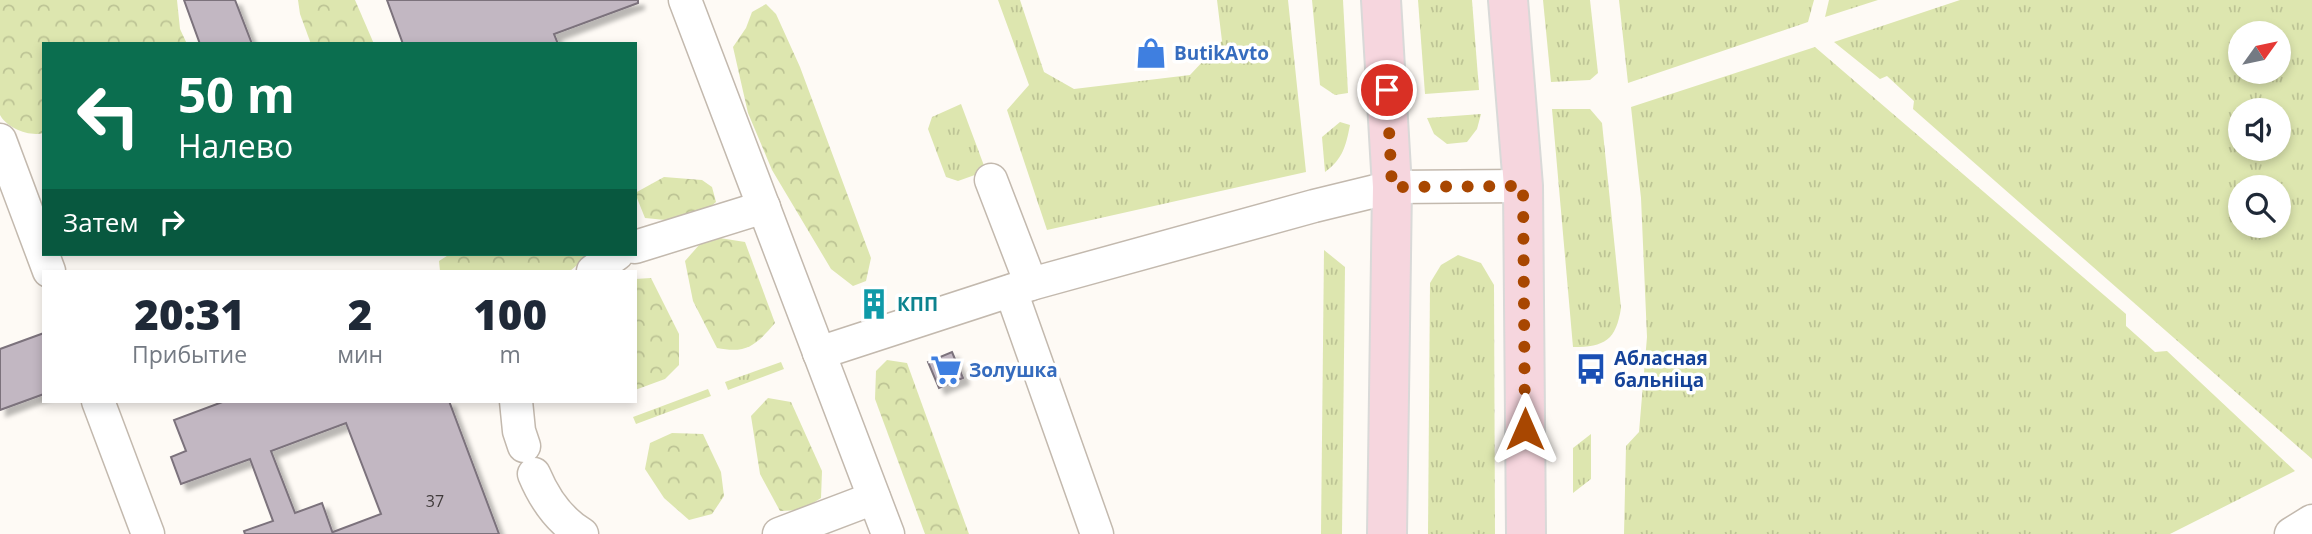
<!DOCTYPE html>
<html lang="ru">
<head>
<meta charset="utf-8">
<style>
	:root { --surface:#fff; --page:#f2f2f3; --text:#1f2937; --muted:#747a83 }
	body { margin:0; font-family:"Open Sans",sans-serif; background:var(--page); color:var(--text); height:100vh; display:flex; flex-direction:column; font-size:26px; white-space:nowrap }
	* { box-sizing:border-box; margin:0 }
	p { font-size:23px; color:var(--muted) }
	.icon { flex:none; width:38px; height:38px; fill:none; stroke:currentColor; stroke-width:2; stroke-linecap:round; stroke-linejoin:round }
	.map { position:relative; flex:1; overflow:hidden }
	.side { position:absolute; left:42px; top:270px; width:595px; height:133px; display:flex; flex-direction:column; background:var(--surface); border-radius:0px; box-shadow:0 4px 10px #0003 }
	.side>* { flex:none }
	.top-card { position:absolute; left:42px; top:42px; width:595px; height:214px; border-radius:0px; box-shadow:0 4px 10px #0003; background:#0b6e4f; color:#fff; overflow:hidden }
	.needle { width:46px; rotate:57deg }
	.buttons { position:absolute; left:2228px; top:21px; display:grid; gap:14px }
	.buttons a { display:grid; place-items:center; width:63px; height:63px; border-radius:50%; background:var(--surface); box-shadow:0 4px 10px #0003; font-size:35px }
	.pin { position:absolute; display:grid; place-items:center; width:60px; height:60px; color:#fff; margin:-30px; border:4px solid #fff; border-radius:50%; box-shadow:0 2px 7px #0007 }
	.me { position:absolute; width:77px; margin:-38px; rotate:0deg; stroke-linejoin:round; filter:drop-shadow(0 0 5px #0008) }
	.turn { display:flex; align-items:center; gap:24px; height:147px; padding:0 21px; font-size:32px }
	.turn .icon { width:91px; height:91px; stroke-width:2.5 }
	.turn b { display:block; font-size:49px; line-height:60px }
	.then { display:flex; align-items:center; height:66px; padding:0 21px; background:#0003; gap:14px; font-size:26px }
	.eta { display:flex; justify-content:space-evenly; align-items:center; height:119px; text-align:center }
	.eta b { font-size:42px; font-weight:800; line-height:49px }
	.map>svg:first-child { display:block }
	.grass { fill:url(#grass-tufts); fill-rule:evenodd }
	.forest { fill:url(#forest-crowns) }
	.building { fill:#c2b7c2; stroke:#7b727c; stroke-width:2; filter:url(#shadow) }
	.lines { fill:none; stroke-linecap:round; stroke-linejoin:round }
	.minor-casing { stroke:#c3b9ae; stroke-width:35 }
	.major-casing { stroke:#d9d9d8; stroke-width:42 }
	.minor { stroke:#fff; stroke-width:32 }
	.major { stroke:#f6d6de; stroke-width:38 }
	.route { stroke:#a84701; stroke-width:12; stroke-dasharray:0 21.6 }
	.labels { text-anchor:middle; stroke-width:7; stroke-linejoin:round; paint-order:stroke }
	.number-label { font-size:16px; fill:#3f3a3a }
	.shop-label { font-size:19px; font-weight:bold; fill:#366cbe; stroke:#fff; text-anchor:start }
	.culture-label { font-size:19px; font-weight:bold; fill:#0d838f; stroke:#fff; text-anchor:start }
	.transit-label { font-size:19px; font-weight:bold; fill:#164399; stroke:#fff; text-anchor:start }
</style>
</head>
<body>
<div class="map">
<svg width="2312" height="534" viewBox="0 0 2312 534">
	<defs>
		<pattern id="grass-tufts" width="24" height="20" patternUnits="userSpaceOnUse" patternTransform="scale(1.75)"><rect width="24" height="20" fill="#dde6af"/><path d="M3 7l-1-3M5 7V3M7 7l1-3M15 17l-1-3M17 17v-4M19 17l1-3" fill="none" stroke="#bdc495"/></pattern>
		<pattern id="forest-crowns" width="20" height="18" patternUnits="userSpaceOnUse" patternTransform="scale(1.75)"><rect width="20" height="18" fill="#dde6af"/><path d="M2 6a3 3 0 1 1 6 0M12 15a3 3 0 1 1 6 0" fill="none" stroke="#bdc495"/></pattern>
		<filter id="shadow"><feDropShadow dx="6" dy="6" stdDeviation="2" flood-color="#0004"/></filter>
	</defs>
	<rect width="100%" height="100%" fill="#fefaf5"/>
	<g class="grass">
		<polygon points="998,0 1020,0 1044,72 1074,89 1190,75 1222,41 1217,0 1288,0 1306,172 1047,230 1007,110 1029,85"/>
		<polygon points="1312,0 1343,0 1348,93 1335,95 1320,85"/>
		<polygon points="1418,0 1472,0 1479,90 1425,94"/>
		<polygon points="1543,0 1590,0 1598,73 1590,80 1551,82"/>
		<polygon points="1619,0 1814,0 1808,22 1628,83"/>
		<polygon points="1829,0 1878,0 1825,17"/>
		<path d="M 1960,0 L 2312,0 L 2312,459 L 1913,109 L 1914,101 L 1887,76 L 1880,79 L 1834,42 ZM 2240,33 L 2278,33 L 2278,72 L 2240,72 ZM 2240,110 L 2278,110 L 2278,149 L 2240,149 ZM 2240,187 L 2278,187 L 2278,226 L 2240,226 Z"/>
		<polygon points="1815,47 2126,314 2126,326 2155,352 2167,351 2295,471 2170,534 1624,534 1626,446 1639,432 1647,337 1641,198 1631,107"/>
		<polygon points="961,104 986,171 958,181 946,177 928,129 932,117"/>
		<path d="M 1552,109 L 1590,109 L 1602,123 L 1621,308 C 1616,340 1605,347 1573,347 Z"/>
		<polygon points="1481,114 1477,129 1467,142 1447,144 1434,134 1427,118"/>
		<path d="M 1340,122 L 1350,125 C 1346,145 1343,159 1325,172 L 1322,137 Z"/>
		<polygon points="1324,250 1345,267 1342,534 1321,534"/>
		<polygon points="1458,255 1481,263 1494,285 1495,534 1428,534 1430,283 1441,265"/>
		<polygon points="781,362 784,369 728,390 725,382"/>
		<polygon points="708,389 711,396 636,424 633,417"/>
		<polygon points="1591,434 1591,479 1573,493 1573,448"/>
	</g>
	<g class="forest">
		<path d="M 0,0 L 177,0 L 180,29 L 187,44 L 44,44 L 44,133 C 29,137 7,128 0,115 Z"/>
		<polygon points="298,0 355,0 374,44 311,44 300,14"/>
		<polygon points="766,4 776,14 800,67 871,258 866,281 853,286 831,269 772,170 748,113 733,47 746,28 752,12"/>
		<path d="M 664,177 L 702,180 L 712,187 L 716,202 C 692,224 676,221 645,218 L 635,193 Z"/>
		<path d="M 707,236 L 745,242 L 775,323 C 756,345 747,354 717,348 L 693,301 L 685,261 Z"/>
		<polygon points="450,254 595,254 583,260 570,271 440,271 439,261"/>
		<polygon points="651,278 679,334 679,365 665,379 635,390 635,279"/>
		<polygon points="887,360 907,363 969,534 925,534 875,399 876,371"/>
		<polygon points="768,398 791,402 822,471 821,498 802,510 780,511 760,474 751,416"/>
		<polygon points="672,433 703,434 721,472 724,496 712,514 689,520 664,498 645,469 650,443"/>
	</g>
	<g class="building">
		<polygon points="184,0 235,0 252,44 200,44"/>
		<polygon points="387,0 638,0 638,3 554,34 558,44 403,44"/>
		<polygon points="44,333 44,394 0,410 0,349"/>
		<polygon points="952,352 963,378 939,388 928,362"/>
		<polygon points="225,401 449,401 499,534 333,534 333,532 381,514 346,423 271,451 295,513 322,503 333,534 245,534 244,531 273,521 250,459 181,484 171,457 186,451 174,420"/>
	</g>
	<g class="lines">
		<defs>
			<g id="minor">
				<polyline points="685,0 888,534"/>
				<polyline points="0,140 49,271"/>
				<polyline points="991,180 1031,284"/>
				<polyline points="635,247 764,207"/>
				<polyline points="593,271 617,254"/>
				<polyline points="1011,291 1097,534"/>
				<polyline points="819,353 1031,284 1314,206 1392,187 1523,186"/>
				<polyline points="98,401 148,534"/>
				<polyline points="516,401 519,431 524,446"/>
				<path d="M 534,474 C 544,498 560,521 582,534"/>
				<polyline points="779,534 874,498"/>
				<polyline points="2291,534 2312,521"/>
			</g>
			<g id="major">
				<polyline points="1381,0 1392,187 1387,534"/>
				<polyline points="1508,0 1523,186 1526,534"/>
			</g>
		</defs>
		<use href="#minor" class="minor-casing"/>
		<use href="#major" class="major-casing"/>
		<use href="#minor" class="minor"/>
		<use href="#major" class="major"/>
	</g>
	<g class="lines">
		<polyline class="route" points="1387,90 1392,187 1523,186 1525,429"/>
	</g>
	<defs>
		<symbol id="shop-bare" viewBox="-9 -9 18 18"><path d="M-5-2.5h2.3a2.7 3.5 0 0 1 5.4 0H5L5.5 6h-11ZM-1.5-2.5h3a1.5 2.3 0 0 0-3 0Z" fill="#3f7fe0" stroke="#fff" stroke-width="2.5" paint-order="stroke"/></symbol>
		<symbol id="building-bare" viewBox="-9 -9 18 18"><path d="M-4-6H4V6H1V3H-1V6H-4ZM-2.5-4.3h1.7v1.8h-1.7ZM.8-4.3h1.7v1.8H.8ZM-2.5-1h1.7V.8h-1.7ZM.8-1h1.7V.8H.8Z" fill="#0f9aa8" stroke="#fff" stroke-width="2.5" paint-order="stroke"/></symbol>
		<symbol id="bus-bare" viewBox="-9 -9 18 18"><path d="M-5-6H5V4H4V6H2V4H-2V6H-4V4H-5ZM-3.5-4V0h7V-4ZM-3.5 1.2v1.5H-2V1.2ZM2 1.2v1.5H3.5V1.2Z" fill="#1a4fb4" stroke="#fff" stroke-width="2.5" paint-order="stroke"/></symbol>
		<symbol id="supermarket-bare" viewBox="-9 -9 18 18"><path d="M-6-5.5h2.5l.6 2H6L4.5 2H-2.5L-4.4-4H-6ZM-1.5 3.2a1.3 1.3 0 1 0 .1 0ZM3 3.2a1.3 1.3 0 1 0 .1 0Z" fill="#3f7fe0" stroke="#fff" stroke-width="2.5" paint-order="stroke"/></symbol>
	</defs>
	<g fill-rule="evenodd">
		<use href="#shop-bare" x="1129" y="31" width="44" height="44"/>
		<use href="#building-bare" x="852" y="282" width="44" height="44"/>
		<use href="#bus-bare" x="1569" y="347" width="44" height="44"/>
		<use href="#supermarket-bare" x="924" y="348" width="44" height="44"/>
	</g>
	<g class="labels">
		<g class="number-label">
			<text x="435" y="507">37</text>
		</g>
		<g class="shop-label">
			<text x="1174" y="60">ButikAvto</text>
			<text x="969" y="377">Золушка</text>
		</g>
		<g class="culture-label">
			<text x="897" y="311">КПП</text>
		</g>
		<g class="transit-label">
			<text x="1614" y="365">Абласная<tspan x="1614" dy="22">бальніца</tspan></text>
		</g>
	</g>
</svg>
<div class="buttons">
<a><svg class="needle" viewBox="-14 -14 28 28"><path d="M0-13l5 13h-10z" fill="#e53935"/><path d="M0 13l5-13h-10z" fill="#747a83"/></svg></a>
<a><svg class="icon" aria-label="sound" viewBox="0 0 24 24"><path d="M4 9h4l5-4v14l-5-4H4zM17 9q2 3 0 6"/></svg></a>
<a><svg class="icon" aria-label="search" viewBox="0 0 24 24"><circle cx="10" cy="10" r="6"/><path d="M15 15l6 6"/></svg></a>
</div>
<div class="pin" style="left:1387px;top:90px;background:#d93025"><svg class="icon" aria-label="arrive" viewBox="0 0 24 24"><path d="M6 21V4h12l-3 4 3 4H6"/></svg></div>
<svg class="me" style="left:1525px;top:429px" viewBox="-20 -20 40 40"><path d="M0-17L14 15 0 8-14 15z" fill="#a84701" stroke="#fff" stroke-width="4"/></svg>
<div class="top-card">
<div class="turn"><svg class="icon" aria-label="left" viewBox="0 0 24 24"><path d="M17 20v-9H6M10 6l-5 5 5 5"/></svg><div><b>50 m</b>Налево</div></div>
<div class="then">Затем<svg class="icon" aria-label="right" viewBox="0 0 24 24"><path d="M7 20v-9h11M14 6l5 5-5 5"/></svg></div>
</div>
<section class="side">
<div class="eta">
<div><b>20:31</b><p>Прибытие</p></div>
<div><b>2</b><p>мин</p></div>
<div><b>100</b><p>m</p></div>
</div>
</section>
</div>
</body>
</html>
